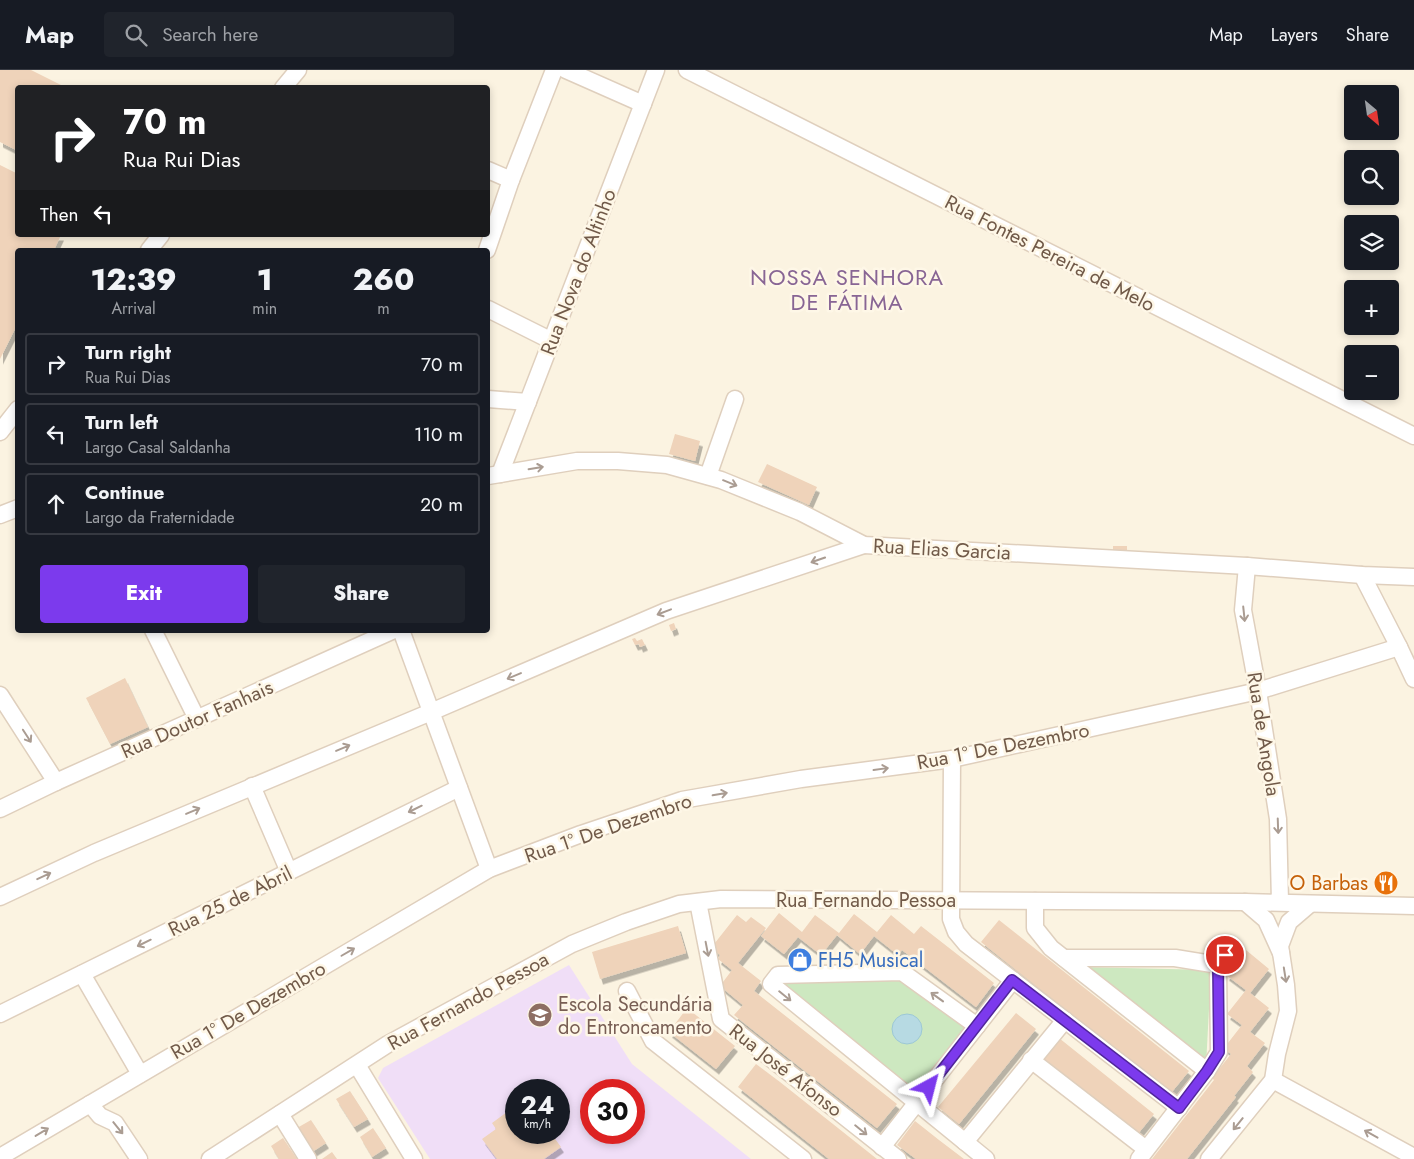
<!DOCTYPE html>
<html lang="en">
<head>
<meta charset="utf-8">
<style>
	:root { --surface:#171b24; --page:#20242c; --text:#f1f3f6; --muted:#9ea1a6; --line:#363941; --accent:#7c3aed }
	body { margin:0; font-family:Jost,sans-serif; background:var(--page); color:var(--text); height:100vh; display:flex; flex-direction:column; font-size:19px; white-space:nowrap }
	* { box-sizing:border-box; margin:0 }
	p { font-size:16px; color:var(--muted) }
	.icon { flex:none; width:28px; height:28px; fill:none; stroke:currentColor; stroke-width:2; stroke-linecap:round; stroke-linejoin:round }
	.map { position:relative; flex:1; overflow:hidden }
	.panel { position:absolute; left:15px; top:178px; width:475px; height:385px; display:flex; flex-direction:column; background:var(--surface); border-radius:5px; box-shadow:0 2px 8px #0003 }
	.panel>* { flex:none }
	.banner { position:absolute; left:15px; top:15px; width:475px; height:152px; border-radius:5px; box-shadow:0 2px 8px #0003; background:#202124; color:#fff; overflow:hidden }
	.needle { width:32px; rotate:151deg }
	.tools { position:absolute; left:1344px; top:15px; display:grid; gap:10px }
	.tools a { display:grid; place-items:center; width:55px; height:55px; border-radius:5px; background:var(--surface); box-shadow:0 2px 8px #0003; font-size:25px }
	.speed { position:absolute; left:505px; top:1009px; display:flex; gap:10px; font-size:25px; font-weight:700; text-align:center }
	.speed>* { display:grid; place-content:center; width:65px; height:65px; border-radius:50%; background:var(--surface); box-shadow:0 2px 8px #0003; line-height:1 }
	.speed small { font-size:12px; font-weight:400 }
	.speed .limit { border:8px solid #d22; background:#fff; color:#111 }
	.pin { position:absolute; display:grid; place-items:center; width:42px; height:42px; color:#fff; margin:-21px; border:2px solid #fff; border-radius:50%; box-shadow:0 1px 5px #0007 }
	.me { position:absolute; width:55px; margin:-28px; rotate:38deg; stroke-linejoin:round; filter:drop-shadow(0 0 4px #0008) }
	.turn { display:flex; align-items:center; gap:18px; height:105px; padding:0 25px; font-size:22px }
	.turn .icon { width:65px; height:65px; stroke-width:2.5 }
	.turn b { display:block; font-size:35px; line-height:42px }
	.then { display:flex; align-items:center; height:48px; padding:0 25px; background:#0003; gap:10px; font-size:19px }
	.eta { display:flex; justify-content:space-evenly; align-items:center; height:85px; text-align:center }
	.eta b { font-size:30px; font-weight:800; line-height:35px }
	.action { display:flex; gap:10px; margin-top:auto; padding:10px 25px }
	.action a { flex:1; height:58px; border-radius:5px; background:var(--accent); color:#fff; font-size:20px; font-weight:800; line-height:58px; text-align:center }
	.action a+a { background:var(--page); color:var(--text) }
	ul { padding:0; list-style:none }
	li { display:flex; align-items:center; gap:15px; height:62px; margin:0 10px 8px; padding:0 15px; border:2px solid var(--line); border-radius:5px }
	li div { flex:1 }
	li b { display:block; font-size:19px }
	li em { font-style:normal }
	header { display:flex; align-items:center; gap:30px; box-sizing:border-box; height:70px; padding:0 25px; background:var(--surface); border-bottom:1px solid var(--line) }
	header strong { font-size:24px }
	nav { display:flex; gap:28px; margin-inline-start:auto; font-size:18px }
	.search { width:350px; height:45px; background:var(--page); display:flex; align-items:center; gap:12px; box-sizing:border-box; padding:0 18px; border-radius:5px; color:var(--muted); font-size:19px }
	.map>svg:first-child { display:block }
	.education { fill:#f0def7; fill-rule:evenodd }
	.green { fill:#cde8c0 }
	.water { fill:#b7dae3; stroke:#9dc8d5 }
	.building { fill:#efd3ba; filter:url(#shadow) }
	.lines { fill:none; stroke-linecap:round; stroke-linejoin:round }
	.minor-casing { stroke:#dfcfbd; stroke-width:19 }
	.minor { stroke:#fff; stroke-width:16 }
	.oneway { stroke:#aa9c92 }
	.route-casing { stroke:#51269a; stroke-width:12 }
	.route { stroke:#7c3aed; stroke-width:9 }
	.labels { text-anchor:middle; stroke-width:5; stroke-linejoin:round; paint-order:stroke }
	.street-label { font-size:20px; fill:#715a49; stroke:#fef7e7 }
	.food-label { font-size:20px; fill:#c56008; stroke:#fef7e7; text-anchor:end }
	.shop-label { font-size:20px; fill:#366cbe; stroke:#fef7e7; text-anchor:start }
	.education-label { font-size:20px; fill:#785e54; stroke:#fef7e7; text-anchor:start }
	.quarter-label { font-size:22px; letter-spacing:1px; fill:#886594; stroke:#fef7e7 }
</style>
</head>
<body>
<header>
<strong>Map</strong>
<div class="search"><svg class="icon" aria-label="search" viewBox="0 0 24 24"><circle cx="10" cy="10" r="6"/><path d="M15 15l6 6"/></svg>Search here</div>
<nav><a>Map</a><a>Layers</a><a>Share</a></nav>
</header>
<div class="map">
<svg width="1414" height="1089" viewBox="0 0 1414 1089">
	<defs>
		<filter id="shadow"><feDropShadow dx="3" dy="5.5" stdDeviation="0" flood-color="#0004"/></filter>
	</defs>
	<rect width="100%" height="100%" fill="#fbf3e1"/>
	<path class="education" d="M 569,895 L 632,994 L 751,1089 L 430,1089 L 378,1008 L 383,998 ZM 516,1020 L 559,1020 L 559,1062 L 516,1062 ZM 591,1020 L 634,1020 L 634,1062 L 591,1062 Z"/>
	<g class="green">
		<polygon points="1081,897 1211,900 1206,996"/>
		<polygon points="902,904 973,956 916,1026 775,915 782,907"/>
	</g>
	<circle class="water" cx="907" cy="959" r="15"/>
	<g class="building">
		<polygon points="0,0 31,0 67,18 18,18 18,81 0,72"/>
		<polygon points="0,95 18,104 18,165 61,165 54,180 18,180 18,253 0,289"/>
		<polygon points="675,364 700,371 695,391 669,384"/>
		<polygon points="767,394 817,417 809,435 758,412"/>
		<polygon points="1113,476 1127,476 1127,483 1113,482"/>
		<polygon points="674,553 676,559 671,561 669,555"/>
		<polygon points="635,568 637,571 642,569 645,575 640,577 639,574 635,575 632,569"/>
		<polygon points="125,608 148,657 110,674 86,628"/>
		<polygon points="779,843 802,862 815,845 839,863 854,844 877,862 891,845 914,864 921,856 994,913 976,937 902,880 898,885 874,866 860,884 837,865 821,885 798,867 784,884 761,866"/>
		<polygon points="737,845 746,852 751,847 766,858 738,893 761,911 754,921 897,1034 877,1058 734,945 743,935 720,916 732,900 718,889 720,885 711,878"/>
		<polygon points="999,850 1189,1001 1171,1023 981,872"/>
		<polygon points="678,856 686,883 600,909 592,882"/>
		<polygon points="1246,880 1269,899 1250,923 1269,938 1250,962 1265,973 1247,996 1253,1002 1234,1026 1236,1027 1187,1089 1152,1089 1214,1010 1212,1008 1231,984 1224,978 1242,955 1227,944 1246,920 1226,905"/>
		<polygon points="687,938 735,976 716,999 669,962"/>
		<polygon points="1016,943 1036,959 959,1054 938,1037"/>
		<polygon points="1059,968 1154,1044 1137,1065 1042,989"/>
		<polygon points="756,994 780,1012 877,1089 829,1089 738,1017"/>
		<polygon points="350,1021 368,1049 354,1057 336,1029"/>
		<polygon points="507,1042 512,1048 516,1044 516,1062 550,1062 561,1077 544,1089 497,1089 482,1069 496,1059 492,1053"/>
		<polygon points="311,1050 326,1073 312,1082 297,1058"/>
		<polygon points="915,1051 939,1070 964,1089 916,1089 897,1075"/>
		<polygon points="373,1058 386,1078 372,1087 360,1067"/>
		<polygon points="283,1068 297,1089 279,1089 271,1076"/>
		<polygon points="332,1082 337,1089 322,1089"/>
	</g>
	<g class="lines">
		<defs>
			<g id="minor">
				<polyline points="566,0 643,34"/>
				<polyline points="687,0 1414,366"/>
				<polyline points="283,18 298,0"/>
				<polyline points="488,100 511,110"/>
				<polyline points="149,180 161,165"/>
				<polyline points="487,180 511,110 554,0"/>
				<polyline points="488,239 552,271"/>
				<polyline points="488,329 528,332"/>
				<polyline points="0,362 18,339"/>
				<polyline points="500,404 656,0"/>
				<polyline points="488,406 577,391 618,391 667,395 721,410 800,442 864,475 1247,496 1362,505 1414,507"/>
				<polyline points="708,406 735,329"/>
				<polyline points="0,445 18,438"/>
				<polyline points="1247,496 1243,540 1258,621 1278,749 1280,832"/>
				<polyline points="1362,505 1399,577 1414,609"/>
				<polyline points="153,560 197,649"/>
				<polyline points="401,560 489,799"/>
				<polyline points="0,625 56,712"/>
				<polyline points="952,689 951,849 956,862 966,874 1179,1038"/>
				<polyline points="252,716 289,802"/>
				<polyline points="0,739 56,712 394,560"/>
				<polyline points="0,827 94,783 431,642 666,541 864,475"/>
				<polyline points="1035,831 1035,858 1051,878 1207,1001"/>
				<polyline points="698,832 721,949 898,1089"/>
				<polyline points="1245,832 1266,850 1281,883"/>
				<polyline points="1064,888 1175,888 1218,895"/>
				<polyline points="82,904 140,1004"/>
				<polyline points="627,921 653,971 803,1089"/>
				<polyline points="0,944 459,718"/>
				<polyline points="977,956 902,902 778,905 771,914 986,1089"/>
				<polyline points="1031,990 1146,1079"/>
				<polyline points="357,995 414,1089"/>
				<polyline points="1273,1010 1414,1087"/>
				<polyline points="90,1034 100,1046 115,1053 139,1089"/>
				<polyline points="280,1044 308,1089"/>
				<polyline points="965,1072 1065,950"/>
				<polyline points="882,1077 1013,910"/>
				<polyline points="0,1087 489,799 581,764 682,730 801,709 952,689 1258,621 1399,577"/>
				<polyline points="210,1089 388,974 572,874 626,852 679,834 721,829 1245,832 1414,836"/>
				<polyline points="1139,1089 1207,1001 1219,982 1218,895 1231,876"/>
				<polyline points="1209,1089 1273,1010 1277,984 1288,941 1286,915 1280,876 1289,852 1310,834"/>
			</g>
		</defs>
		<use href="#minor" class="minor-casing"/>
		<use href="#minor" class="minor"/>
	</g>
	<defs><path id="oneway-shaft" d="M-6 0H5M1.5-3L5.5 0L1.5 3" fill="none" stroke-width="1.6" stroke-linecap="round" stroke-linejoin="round" transform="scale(1.25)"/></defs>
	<g class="oneway">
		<use href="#oneway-shaft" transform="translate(536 398) rotate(-9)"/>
		<use href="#oneway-shaft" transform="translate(730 413) rotate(22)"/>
		<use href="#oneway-shaft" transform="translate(818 490) rotate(161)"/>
		<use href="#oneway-shaft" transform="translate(664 542) rotate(159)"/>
		<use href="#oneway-shaft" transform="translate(1244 544) rotate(84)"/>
		<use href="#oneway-shaft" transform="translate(514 606) rotate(157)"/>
		<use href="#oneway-shaft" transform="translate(27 666) rotate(57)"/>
		<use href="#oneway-shaft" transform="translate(343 678) rotate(-23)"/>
		<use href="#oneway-shaft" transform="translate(881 699) rotate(-8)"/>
		<use href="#oneway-shaft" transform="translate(720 724) rotate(-10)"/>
		<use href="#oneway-shaft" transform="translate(415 739) rotate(154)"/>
		<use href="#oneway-shaft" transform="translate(193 741) rotate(-23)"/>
		<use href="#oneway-shaft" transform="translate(1278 756) rotate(88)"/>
		<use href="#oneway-shaft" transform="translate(44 806) rotate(-25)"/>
		<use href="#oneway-shaft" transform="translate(144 873) rotate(154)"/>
		<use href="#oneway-shaft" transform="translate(707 879) rotate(79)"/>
		<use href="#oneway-shaft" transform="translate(348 882) rotate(-30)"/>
		<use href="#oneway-shaft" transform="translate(1285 905) rotate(81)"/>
		<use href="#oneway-shaft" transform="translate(785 926) rotate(39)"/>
		<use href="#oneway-shaft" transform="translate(937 927) rotate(-144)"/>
		<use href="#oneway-shaft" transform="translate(1238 1054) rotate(129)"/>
		<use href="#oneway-shaft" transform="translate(118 1058) rotate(51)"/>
		<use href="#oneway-shaft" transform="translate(861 1060) rotate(39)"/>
		<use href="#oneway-shaft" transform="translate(42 1062) rotate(-31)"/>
		<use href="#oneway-shaft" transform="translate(1371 1064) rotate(-151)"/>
	</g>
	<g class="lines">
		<defs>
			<polyline id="route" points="929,1017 1012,910 1179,1038 1207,1001 1219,982 1218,895 1225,885"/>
		</defs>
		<use href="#route" class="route-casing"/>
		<use href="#route" class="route"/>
	</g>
	<defs>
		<symbol id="restaurant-disc" viewBox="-11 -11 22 22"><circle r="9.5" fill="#e8710a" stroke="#fef7e7"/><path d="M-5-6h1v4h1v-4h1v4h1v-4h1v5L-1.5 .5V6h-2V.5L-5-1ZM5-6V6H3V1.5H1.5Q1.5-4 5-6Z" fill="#fff"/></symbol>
		<symbol id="shop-disc" viewBox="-11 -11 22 22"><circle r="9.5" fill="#3f7fe0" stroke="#fef7e7"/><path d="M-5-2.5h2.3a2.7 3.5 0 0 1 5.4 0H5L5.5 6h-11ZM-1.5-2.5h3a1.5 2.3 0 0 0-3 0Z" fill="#fff"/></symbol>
		<symbol id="school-disc" viewBox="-11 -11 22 22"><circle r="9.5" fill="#8d6e63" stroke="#fef7e7"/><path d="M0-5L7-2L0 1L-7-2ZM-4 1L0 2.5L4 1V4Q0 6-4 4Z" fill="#fff"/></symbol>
	</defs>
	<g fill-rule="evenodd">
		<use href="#restaurant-disc" x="1372" y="799" width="28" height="28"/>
		<use href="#shop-disc" x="786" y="876" width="28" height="28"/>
		<use href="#school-disc" x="526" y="931" width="28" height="28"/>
	</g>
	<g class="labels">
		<g class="street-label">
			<text transform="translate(1050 183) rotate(27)" y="7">Rua Fontes Pereira de Melo</text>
			<text transform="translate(578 202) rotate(-69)" y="7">Rua Nova do Altinho</text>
			<text transform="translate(942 479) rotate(3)" y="7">Rua Elias Garcia</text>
			<text transform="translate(197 649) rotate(-24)" y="7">Rua Doutor Fanhais</text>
			<text transform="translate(1264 664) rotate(81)" y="7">Rua de Angola</text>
			<text transform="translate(1003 676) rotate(-11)" y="7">Rua 1º De Dezembro</text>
			<text transform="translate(608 758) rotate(-19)" y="7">Rua 1º De Dezembro</text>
			<text x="866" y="837">Rua Fernando Pessoa</text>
			<text transform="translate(230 831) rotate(-26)" y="7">Rua 25 de Abril</text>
			<text transform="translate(468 931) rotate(-29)" y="7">Rua Fernando Pessoa</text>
			<text transform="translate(248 940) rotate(-30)" y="7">Rua 1º De Dezembro</text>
			<text transform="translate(786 1000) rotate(38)" y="7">Rua José Afonso</text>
		</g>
		<g class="food-label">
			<text x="1368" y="820">O Barbas</text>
		</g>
		<g class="shop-label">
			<text x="818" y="897">FH5 Musical</text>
		</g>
		<g class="education-label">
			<text x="558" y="941">Escola Secundária<tspan x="558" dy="23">do Entroncamento</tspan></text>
		</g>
		<g class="quarter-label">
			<text x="847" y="215">NOSSA SENHORA<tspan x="847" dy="25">DE FÁTIMA</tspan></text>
		</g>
	</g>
</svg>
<div class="tools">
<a><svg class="needle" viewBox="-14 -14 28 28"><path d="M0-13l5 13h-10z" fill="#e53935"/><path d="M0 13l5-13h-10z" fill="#9ea1a6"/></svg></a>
<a><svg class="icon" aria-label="search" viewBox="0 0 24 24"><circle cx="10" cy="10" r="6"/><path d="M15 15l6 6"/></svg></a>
<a><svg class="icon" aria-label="layers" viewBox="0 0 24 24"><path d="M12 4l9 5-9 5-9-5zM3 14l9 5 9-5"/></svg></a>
<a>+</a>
<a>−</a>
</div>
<div class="speed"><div>24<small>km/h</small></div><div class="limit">30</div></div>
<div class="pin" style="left:1225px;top:885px;background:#d93025"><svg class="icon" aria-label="arrive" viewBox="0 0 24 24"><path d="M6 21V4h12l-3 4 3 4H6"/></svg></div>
<svg class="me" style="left:929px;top:1017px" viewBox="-20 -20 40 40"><path d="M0-17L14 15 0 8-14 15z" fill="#7c3aed" stroke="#fff" stroke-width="4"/></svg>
<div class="banner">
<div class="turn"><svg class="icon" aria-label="right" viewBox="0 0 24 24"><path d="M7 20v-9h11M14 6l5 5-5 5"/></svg><div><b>70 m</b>Rua Rui Dias</div></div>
<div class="then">Then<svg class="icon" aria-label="left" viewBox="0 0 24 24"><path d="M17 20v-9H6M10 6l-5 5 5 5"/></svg></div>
</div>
<section class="panel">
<div class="eta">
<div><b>12:39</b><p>Arrival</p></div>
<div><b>1</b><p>min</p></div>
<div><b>260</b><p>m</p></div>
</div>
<ul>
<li><svg class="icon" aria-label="right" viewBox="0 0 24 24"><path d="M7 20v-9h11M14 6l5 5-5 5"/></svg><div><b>Turn right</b><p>Rua Rui Dias</p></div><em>70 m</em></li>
<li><svg class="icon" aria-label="left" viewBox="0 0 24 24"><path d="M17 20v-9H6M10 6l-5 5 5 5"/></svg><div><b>Turn left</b><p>Largo Casal Saldanha</p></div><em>110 m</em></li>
<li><svg class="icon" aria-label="ahead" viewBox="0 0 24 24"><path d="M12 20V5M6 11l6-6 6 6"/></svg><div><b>Continue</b><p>Largo da Fraternidade</p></div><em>20 m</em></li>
</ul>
<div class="action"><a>Exit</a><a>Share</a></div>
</section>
</div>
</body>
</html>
